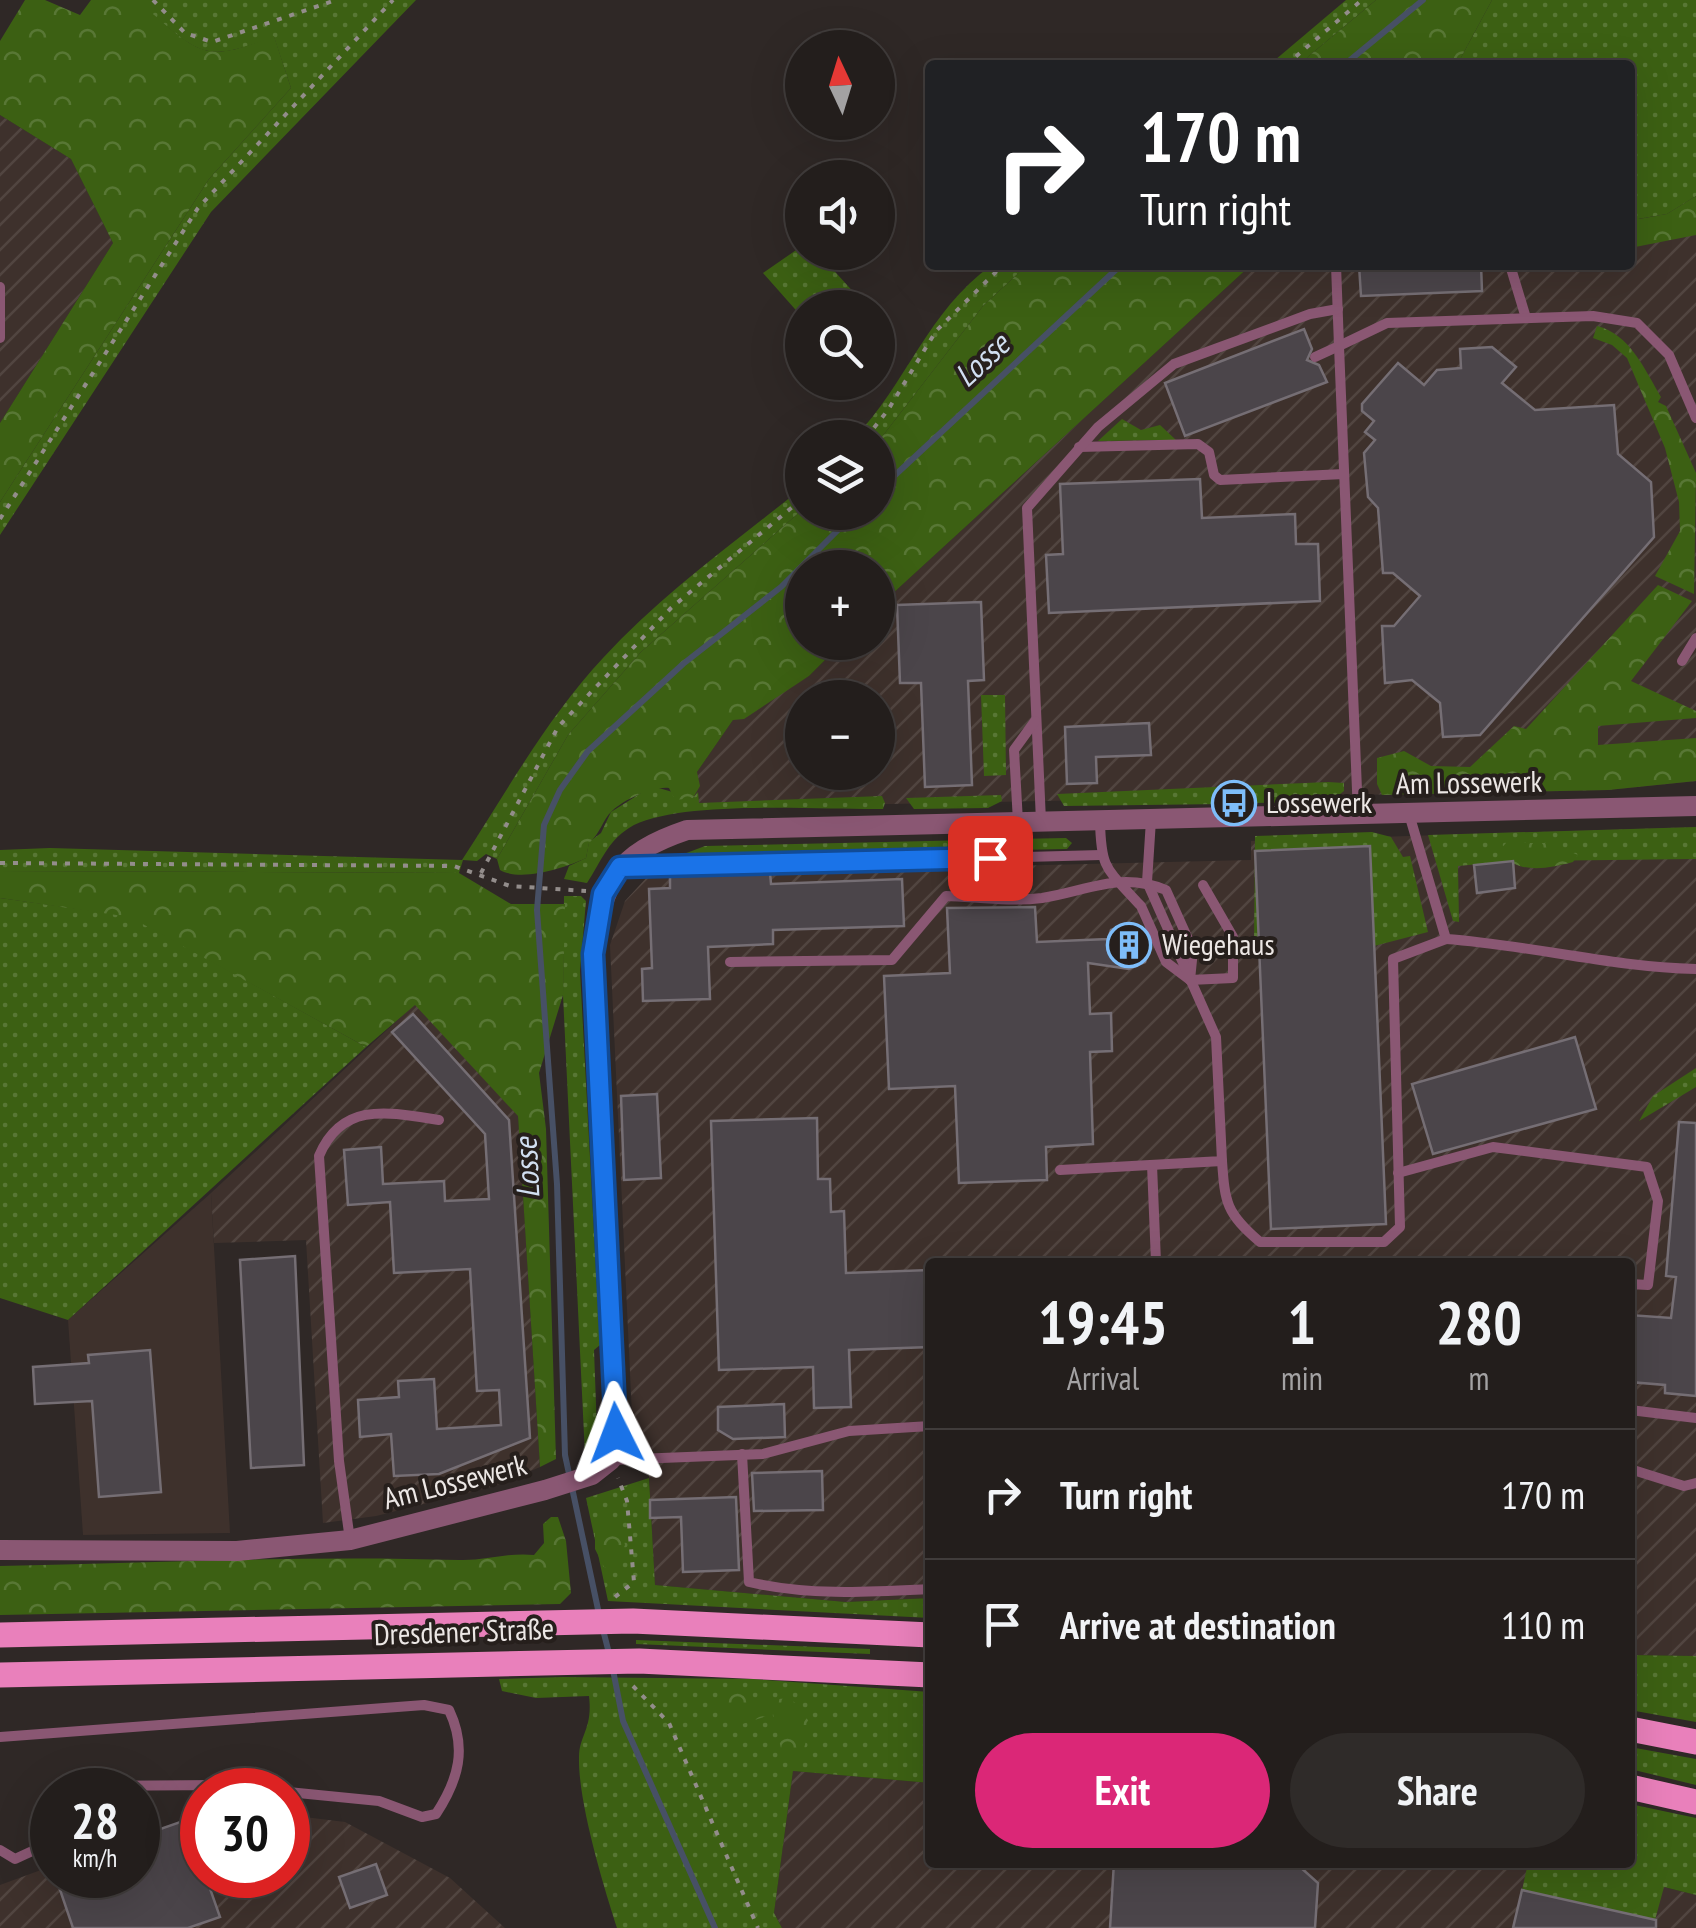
<!DOCTYPE html>
<html lang="en">
<head>
<meta charset="utf-8">
<style>
	:root { --surface:#231e1c; --page:#2f2b29; --text:#f1f3f6; --muted:#a3a2a3; --line:#403c3b; --accent:#db2777 }
	body { margin:0; font-family:"PT Sans Narrow",sans-serif; background:var(--page); color:var(--text); height:100vh; display:flex; flex-direction:column; font-size:38px; white-space:nowrap }
	* { box-sizing:border-box; margin:0 }
	p { font-size:32px; color:var(--muted) }
	.icon { flex:none; width:55px; height:55px; fill:none; stroke:currentColor; stroke-width:2; stroke-linecap:round; stroke-linejoin:round }
	.map { position:relative; flex:1; overflow:hidden }
	.side { position:absolute; left:925px; top:1258px; width:710px; height:610px; display:flex; flex-direction:column; background:var(--surface); border-radius:10px; box-shadow:0 10px 40px #0002,0 0 0 2px var(--line) }
	.side>* { flex:none }
	.banner { position:absolute; left:925px; top:60px; width:710px; height:210px; border-radius:10px; box-shadow:0 10px 40px #0002,0 0 0 2px var(--line); background:#202124; color:#fff; overflow:hidden }
	.needle { width:65px; rotate:356deg }
	.controls { position:absolute; left:785px; top:30px; display:grid; gap:20px }
	.controls a { display:grid; place-items:center; width:110px; height:110px; border-radius:50%; background:var(--surface); box-shadow:0 10px 40px #0002,0 0 0 2px var(--line); font-size:50px }
	.speed { position:absolute; left:30px; top:1768px; display:flex; gap:20px; font-size:50px; font-weight:700; text-align:center }
	.speed>* { display:grid; place-content:center; width:130px; height:130px; border-radius:50%; background:var(--surface); box-shadow:0 10px 40px #0002,0 0 0 2px var(--line); line-height:1 }
	.speed small { font-size:25px; font-weight:400 }
	.speed .limit { border:15px solid #d22; background:#fff; color:#111 }
	.pin { position:absolute; display:grid; place-items:center; width:85px; height:85px; color:#fff; margin:-42px; border-radius:20px; box-shadow:0 5px 15px #0006 }
	.me { position:absolute; width:110px; margin:-55px; rotate:357deg; stroke-linejoin:round; filter:drop-shadow(0 0 8px #0008) }
	.turn { display:flex; align-items:center; gap:35px; height:210px; padding:0 50px; font-size:45px }
	.turn .icon { width:130px; height:130px; stroke-width:2.5 }
	.turn b { display:block; font-size:70px; line-height:85px }
	.eta { display:flex; justify-content:space-evenly; align-items:center; height:170px; text-align:center }
	.eta b { font-size:60px; font-weight:800; line-height:70px }
	.cta { display:flex; gap:20px; margin-top:auto; padding:20px 50px }
	.cta a { flex:1; height:115px; border-radius:60px; background:var(--accent); color:#fff; font-size:40px; font-weight:800; line-height:115px; text-align:center }
	.cta a+a { background:var(--page); color:var(--text) }
	ul { padding:0; list-style:none }
	li { display:flex; align-items:center; gap:30px; height:130px; padding:0 50px; border-top:2px solid var(--line) }
	li div { flex:1 }
	li b { display:block; font-size:38px }
	li em { font-style:normal }
	.map>svg:first-child { display:block }
	.built { fill:#3e312c }
	.industrial { fill:url(#industrial-furrows); fill-rule:evenodd }
	.grass { fill:url(#grass-dots) }
	.forest { fill:url(#forest-crowns) }
	.lines { fill:none; stroke-linecap:round; stroke-linejoin:round }
	.stream { stroke:#475065; stroke-width:6 }
	.building { fill:#4b454a; stroke:#756e74; stroke-width:2.5 }
	.path { stroke:#938d8b; stroke-width:4; stroke-dasharray:5 8; stroke-linecap:butt }
	.service { stroke:#8a5773; stroke-width:10 }
	.minor { stroke:#8a5773; stroke-width:20 }
	.primary { stroke:#e980bb; stroke-width:25 }
	.route-casing { stroke:#114b97; stroke-width:25 }
	.route { stroke:#1a73e8; stroke-width:18 }
	.labels { text-anchor:middle; stroke-width:8; stroke-linejoin:round; paint-order:stroke }
	.street-label { font-size:30px; fill:#ece7e5; stroke:#261f1c }
	.poi-label { font-size:30px; fill:#ece7e5; stroke:#261f1c; text-anchor:start }
	.water-label { font-size:32px; font-style:italic; fill:#d1dff1; stroke:#261f1c }
</style>
</head>
<body>
<div class="map">
<svg width="1696" height="1928" viewBox="0 0 1696 1928">
	<defs>
		<pattern id="industrial-furrows" width="10" height="10" patternUnits="userSpaceOnUse" patternTransform="scale(2.5)"><rect width="10" height="10" fill="#3e312c"/><path d="M-1 1l2-2M0 10L10 0M9 11l2-2" fill="none" stroke="#514540"/></pattern>
		<pattern id="grass-dots" width="8" height="8" patternUnits="userSpaceOnUse" patternTransform="scale(2.5)"><rect width="8" height="8" fill="#3c6013"/><path d="M2 2h.1M6 6h.1" fill="none" stroke="#587735" stroke-width="1.8" stroke-linecap="round"/></pattern>
		<pattern id="forest-crowns" width="20" height="18" patternUnits="userSpaceOnUse" patternTransform="scale(2.5)"><rect width="20" height="18" fill="#3c6013"/><path d="M2 6a3 3 0 1 1 6 0M12 15a3 3 0 1 1 6 0" fill="none" stroke="#587735"/></pattern>
	</defs>
	<rect width="100%" height="100%" fill="#2f2826"/>
	<polygon class="built" points="211,1193 230,1533 83,1535 68,1320"/>
	<g class="industrial">
		<polygon points="0,115 71,159 113,243 0,423"/>
		<path d="M 1696,196 L 1696,781 L 1608,790 L 690,808 L 697,772 L 733,720 L 809,676 L 842,643 L 878,642 L 878,607 L 1251,265 L 1630,265 L 1630,212 L 1639,219 L 1667,214 ZM 802,698 L 878,698 L 878,772 L 802,772 Z"/>
		<polygon points="1696,827 1696,1656 1630,1655 1630,1262 930,1262 930,1598 846,1602 655,1585 647,1441 633,1436 610,945 625,901 649,875 1251,860 1251,841"/>
		<polygon points="415,1004 518,1115 540,1467 495,1486 376,1516 323,1523 306,1240 214,1243 211,1193"/>
		<polygon points="793,1771 930,1783 930,1862 1563,1862 1696,1895 1696,1928 782,1928 774,1913"/>
		<polygon points="202,1814 202,1875 288,1875 288,1815 345,1822 450,1878 505,1928 0,1928 0,1885 52,1866 52,1875 138,1875 138,1837"/>
	</g>
	<g class="grass">
		<path d="M 157,0 L 416,0 L 211,212 L 0,535 L 0,502 L 209,179 L 291,88 L 274,37 C 210,60 204,59 152,14 Z"/>
		<polygon points="1346,0 1376,0 1298,65 1269,65"/>
		<polygon points="1492,0 1696,0 1696,196 1667,214 1638,219 1630,212 1630,65 1457,65"/>
		<polygon points="802,246 802,252 818,253 867,307 802,308 802,317 763,273"/>
		<path d="M 992,265 L 1027,265 L 983,306 L 878,442 L 878,438 L 854,438 C 906,385 928,310 992,265 Z"/>
		<polygon points="1122,419 1141,430 1160,425 1176,440 1098,441"/>
		<path d="M 802,488 L 802,510 L 641,652 L 568,735 L 497,859 L 486,854 L 477,861 L 463,860 L 459,873 L 0,871 L 0,850 L 50,848 L 462,860 C 507,791 547,718 603,658 C 662,594 735,542 802,488 Z"/>
		<polygon points="981,695 1005,695 1006,775 984,776"/>
		<polygon points="1328,782 1344,783 1344,791 1330,802 1246,803 1245,799 1226,800 1225,804 1064,806 1057,794"/>
		<path d="M 652,786 L 693,798 L 698,792 L 699,803 L 882,796 L 885,803 L 883,809 C 824,810 675,799 629,828 C 607,842 601,862 587,883 L 564,879 L 569,866 L 586,858 L 589,842 L 601,833 L 611,812 Z"/>
		<polygon points="1001,795 1002,801 988,808 914,809 906,798"/>
		<polygon points="1696,827 1696,859 1513,861 1458,866 1459,922 1453,921 1428,835"/>
		<polygon points="1372,832 1391,837 1403,857 1410,856 1428,932 1374,946 1256,851 1259,944 1254,945 1255,836"/>
		<polygon points="1066,838 1072,843 1067,849 676,857 705,846"/>
		<polygon points="564,896 581,896 586,901 580,971 600,1345 594,1350 597,1431 585,1456 563,995"/>
		<polygon points="0,898 130,916 366,1047 68,1320 0,1298"/>
		<polygon points="1696,1068 1696,1087 1639,1121 1653,1096"/>
		<polygon points="649,1478 655,1585 846,1602 930,1598 930,1618 608,1601 586,1498"/>
		<polygon points="636,1640 870,1649 870,1654 636,1644"/>
		<polygon points="1630,1655 1696,1656 1696,1722 1630,1710"/>
		<path d="M 563,1677 L 753,1679 L 930,1692 L 930,1783 L 793,1771 L 774,1913 L 782,1928 L 617,1928 C 603,1884 578,1802 579,1757 C 579,1735 593,1729 589,1696 L 536,1698 L 502,1691 L 499,1679 Z"/>
		<polygon points="1630,1747 1696,1759 1696,1785 1630,1769"/>
		<polygon points="1630,1804 1696,1818 1696,1895 1664,1887 1655,1920 1522,1890 1528,1863 1630,1862"/>
	</g>
	<g class="forest">
		<path d="M 25,0 L 45,0 L 80,15 L 91,0 L 157,0 L 153,14 C 204,59 211,60 274,36 L 291,88 L 209,179 L 0,502 L 0,423 L 113,243 L 71,159 L 0,115 L 0,41 Z"/>
		<polygon points="1376,0 1492,0 1457,65 1298,65"/>
		<polygon points="1696,196 1696,235 1630,248 1630,212 1639,219 1667,214"/>
		<path d="M 1027,265 L 1251,265 L 878,607 L 878,568 L 802,568 L 802,642 L 842,643 L 809,676 L 744,719 L 733,720 L 697,772 L 700,786 L 693,798 L 675,800 L 669,788 C 653,786 625,799 612,811 C 602,820 601,833 589,843 L 586,858 C 565,868 521,882 500,870 L 497,859 L 568,735 L 641,652 L 802,510 L 878,512 L 878,442 L 983,306 Z"/>
		<path d="M 1597,326 C 1630,334 1645,370 1661,397 L 1658,402 L 1666,406 L 1696,473 L 1694,594 L 1655,576 L 1680,531 L 1679,502 L 1665,448 L 1627,358 L 1612,345 L 1593,338 Z"/>
		<polygon points="1658,585 1692,601 1631,681 1696,711 1696,718 1598,726 1598,745 1696,738 1696,781 1608,790 1382,795 1377,784 1377,758 1404,751 1431,766 1470,767 1514,726 1526,729"/>
		<path d="M 1506,843 L 1549,843 L 1578,855 L 1573,862 C 1547,869 1516,875 1499,851 Z"/>
		<polygon points="0,871 459,873 511,904 565,904 563,995 539,1073 546,1129 556,1459 540,1467 518,1116 415,1005 366,1047 130,917 0,898"/>
		<path d="M 551,1517 L 558,1517 L 566,1541 L 571,1593 L 560,1604 L 0,1615 L 0,1566 C 153,1563 306,1555 459,1560 C 486,1561 508,1552 534,1555 L 544,1543 L 543,1524 Z"/>
		<polygon points="612,1517 620,1521 625,1545 615,1568 604,1567 595,1549 595,1525"/>
		<path d="M 725,1689 L 738,1689 L 755,1701 C 786,1701 791,1688 810,1724 L 802,1757 L 792,1764 L 783,1757 L 773,1714 L 742,1724 L 725,1713 L 719,1702 Z"/>
	</g>
	<g class="lines">
		<g class="stream">
			<polyline points="1344,65 1423,0"/>
			<polyline points="878,491 1121,265"/>
			<polyline points="599,1614 565,1455 557,1184 537,910 544,825 560,790 588,751 683,664 781,587 856,512"/>
			<polyline points="602,1626 610,1657"/>
			<polyline points="613,1670 623,1721 715,1928"/>
		</g>
	</g>
	<g class="building">
		<polygon points="1359,265 1481,265 1482,291 1361,296"/>
		<polygon points="1304,329 1312,349 1307,360 1319,365 1327,382 1185,436 1165,383"/>
		<polygon points="1492,347 1516,367 1502,383 1535,410 1614,405 1618,454 1651,482 1654,537 1480,735 1443,737 1440,703 1412,680 1385,683 1382,626 1394,626 1420,596 1393,573 1383,573 1378,508 1368,497 1364,453 1375,440 1365,432 1374,421 1362,411 1362,404 1398,363 1424,385 1437,370 1461,368 1460,349"/>
		<polygon points="1200,479 1202,518 1295,514 1296,544 1318,544 1320,601 1049,613 1046,555 1063,554 1060,484"/>
		<polygon points="981,602 984,680 968,681 972,785 925,787 921,683 900,683 897,605"/>
		<polygon points="1149,723 1151,755 1096,757 1097,783 1067,784 1065,727"/>
		<polygon points="1370,846 1386,1224 1271,1229 1255,851"/>
		<polygon points="1513,861 1515,888 1477,893 1474,865"/>
		<polygon points="770,872 771,884 902,879 904,926 773,930 773,944 708,947 710,999 643,1001 642,969 652,968 649,889 670,888 670,875"/>
		<polygon points="1035,907 1037,942 1108,939 1111,930 1127,924 1141,928 1150,949 1145,962 1129,969 1088,963 1090,1014 1111,1013 1112,1051 1090,1052 1093,1144 1046,1147 1047,1180 959,1183 955,1086 889,1089 884,976 950,973 947,908"/>
		<polygon points="413,1014 509,1120 530,1438 439,1474 394,1476 391,1434 360,1437 358,1400 399,1397 398,1381 434,1379 437,1429 501,1425 499,1390 477,1391 470,1269 394,1273 390,1202 348,1205 344,1150 381,1147 383,1184 444,1181 445,1201 489,1199 485,1134 392,1032"/>
		<polygon points="1575,1037 1596,1109 1433,1154 1412,1084"/>
		<polygon points="657,1094 661,1178 624,1180 621,1096"/>
		<polygon points="817,1118 818,1179 830,1179 831,1212 844,1211 846,1273 930,1270 930,1347 849,1350 851,1407 814,1408 813,1367 719,1370 711,1121"/>
		<polygon points="1679,1122 1696,1123 1696,1396 1665,1393 1665,1385 1630,1382 1630,1315 1671,1318 1676,1277 1666,1276"/>
		<polygon points="295,1256 304,1465 251,1468 240,1260"/>
		<polygon points="150,1350 161,1492 99,1497 92,1401 35,1404 33,1367 89,1363 88,1355"/>
		<polygon points="784,1404 785,1437 733,1439 718,1430 718,1407"/>
		<polygon points="822,1471 823,1510 754,1511 752,1473"/>
		<polygon points="736,1497 739,1570 683,1572 681,1517 650,1518 650,1500"/>
		<polygon points="138,1800 152,1832 186,1820 220,1917 188,1928 73,1928 55,1875 138,1875"/>
		<polygon points="1114,1862 1299,1866 1318,1883 1315,1928 1110,1928"/>
		<polygon points="376,1864 387,1895 350,1908 339,1877"/>
		<polygon points="1522,1890 1656,1920 1656,1928 1513,1928"/>
	</g>
	<g class="lines">
		<g class="path">
			<polyline points="153,0 185,33 212,42 336,0"/>
			<polyline points="1286,65 1362,0"/>
			<polyline points="866,438 888,410 936,331 1003,265"/>
			<polyline points="0,519 198,208 393,0"/>
			<polyline points="0,863 454,866 510,886 586,891"/>
			<polyline points="481,873 558,727 671,608 802,499"/>
			<polyline points="615,1597 634,1582 627,1501 618,1478"/>
			<polyline points="633,1686 669,1723 758,1928"/>
		</g>
		<g class="service">
			<polyline points="1510,265 1526,318"/>
			<polyline points="0,287 0,338"/>
			<polyline points="1315,357 1339,346 1336,265"/>
			<polyline points="1079,447 1198,444 1209,452 1214,475 1220,480 1344,474"/>
			<polyline points="1682,661 1696,638"/>
			<polyline points="1358,815 1339,346 1387,323 1593,316 1637,323 1669,355 1696,418"/>
			<polyline points="1041,821 1027,508 1098,427 1174,364 1310,314 1338,309"/>
			<polyline points="1018,822 1014,750 1035,721"/>
			<polyline points="626,867 1101,855"/>
			<path d="M 1446,939 C 1530,945 1611,967 1696,969"/>
			<path d="M 730,962 L 892,960 L 946,896 C 976,897 1011,902 1042,898 C 1087,891 1120,871 1166,890 L 1193,950 L 1190,980 L 1166,962 L 1141,906 L 1138,903 C 1106,868 1101,869 1100,821"/>
			<polyline points="1190,980 1233,978 1233,937 1203,885"/>
			<path d="M 1222,1161 C 1225,1203 1226,1213 1260,1242 L 1384,1242 L 1400,1227 L 1393,959 L 1446,939 L 1409,814"/>
			<polyline points="1152,1165 1156,1262"/>
			<polyline points="1060,1170 1222,1161 1216,1037 1147,882 1151,820"/>
			<polyline points="1398,1173 1493,1147 1647,1167 1658,1201 1648,1285 1630,1284"/>
			<polyline points="1630,1410 1696,1418"/>
			<path d="M 742,1454 L 749,1582 C 808,1596 870,1592 930,1589"/>
			<polyline points="611,1460 763,1454 849,1431 930,1426"/>
			<polyline points="1630,1469 1684,1486 1696,1483"/>
			<path d="M 350,1540 L 339,1461 L 319,1156 C 342,1101 389,1112 439,1120"/>
			<path d="M 0,1737 L 424,1705 L 449,1710 C 467,1748 459,1779 436,1814 L 422,1817 L 379,1801 L 288,1792"/>
			<polyline points="75,1790 83,1786 218,1785 263,1790"/>
			<polyline points="0,1850 15,1859 41,1847 52,1833"/>
		</g>
		<path class="minor" d="M 0,1550 L 237,1551 L 350,1540 L 545,1490 L 592,1475 L 611,1460 L 616,1433 L 593,954 C 603,881 616,854 687,830 L 1696,806"/>
		<g class="primary">
			<polyline points="0,1635 633,1621 930,1635"/>
			<polyline points="0,1675 639,1661 930,1675"/>
			<polyline points="1630,1729 1696,1742"/>
			<polyline points="1630,1787 1696,1802"/>
		</g>
	</g>
	<g class="lines">
		<defs>
			<polyline id="route" points="616,1433 593,954 603,894 620,867 990,858"/>
		</defs>
		<use href="#route" class="route-casing"/>
		<use href="#route" class="route"/>
	</g>
	<defs>
		<symbol id="bus-ring" viewBox="-11 -11 22 22"><circle r="9.5" fill="#261f1c" stroke="#7ebdf9" stroke-width="1.5"/><path d="M-5-6H5V4H4V6H2V4H-2V6H-4V4H-5ZM-3.5-4V0h7V-4ZM-3.5 1.2v1.5H-2V1.2ZM2 1.2v1.5H3.5V1.2Z" fill="#7ebdf9"/></symbol>
		<symbol id="building-ring" viewBox="-11 -11 22 22"><circle r="9.5" fill="#261f1c" stroke="#7ebdf9" stroke-width="1.5"/><path d="M-4-6H4V6H1V3H-1V6H-4ZM-2.5-4.3h1.7v1.8h-1.7ZM.8-4.3h1.7v1.8H.8ZM-2.5-1h1.7V.8h-1.7ZM.8-1h1.7V.8H.8Z" fill="#7ebdf9"/></symbol>
	</defs>
	<g fill-rule="evenodd">
		<use href="#bus-ring" x="1209" y="778" width="50" height="50"/>
		<use href="#building-ring" x="1104" y="920" width="50" height="50"/>
	</g>
	<g class="labels">
		<g class="street-label">
			<text transform="translate(1469 783) rotate(-1)" y="10">Am Lossewerk</text>
			<text transform="translate(455 1482) rotate(-14)" y="10">Am Lossewerk</text>
			<text transform="translate(464 1632) rotate(-2)" y="10">Dresdener Straße</text>
		</g>
		<g class="poi-label">
			<text x="1266" y="813">Lossewerk</text>
			<text x="1162" y="955">Wiegehaus</text>
		</g>
		<g class="water-label">
			<text transform="translate(982 360) rotate(-43)" y="11">Losse</text>
			<text transform="translate(527 1168) rotate(-93)" y="11">Losse</text>
		</g>
	</g>
</svg>
<div class="controls">
<a><svg class="needle" viewBox="-14 -14 28 28"><path d="M0-13l5 13h-10z" fill="#e53935"/><path d="M0 13l5-13h-10z" fill="#a3a2a3"/></svg></a>
<a><svg class="icon" aria-label="sound" viewBox="0 0 24 24"><path d="M4 9h4l5-4v14l-5-4H4zM17 9q2 3 0 6"/></svg></a>
<a><svg class="icon" aria-label="search" viewBox="0 0 24 24"><circle cx="10" cy="10" r="6"/><path d="M15 15l6 6"/></svg></a>
<a><svg class="icon" aria-label="layers" viewBox="0 0 24 24"><path d="M12 4l9 5-9 5-9-5zM3 14l9 5 9-5"/></svg></a>
<a>+</a>
<a>−</a>
</div>
<div class="speed"><div>28<small>km/h</small></div><div class="limit">30</div></div>
<div class="pin" style="left:990px;top:858px;background:#d93025"><svg class="icon" aria-label="arrive" viewBox="0 0 24 24"><path d="M6 21V4h12l-3 4 3 4H6"/></svg></div>
<svg class="me" style="left:616px;top:1433px" viewBox="-20 -20 40 40"><path d="M0-17L14 15 0 8-14 15z" fill="#1a73e8" stroke="#fff" stroke-width="4"/></svg>
<div class="banner">
<div class="turn"><svg class="icon" aria-label="right" viewBox="0 0 24 24"><path d="M7 20v-9h11M14 6l5 5-5 5"/></svg><div><b>170 m</b>Turn right</div></div>
</div>
<section class="side">
<div class="eta">
<div><b>19:45</b><p>Arrival</p></div>
<div><b>1</b><p>min</p></div>
<div><b>280</b><p>m</p></div>
</div>
<ul>
<li><svg class="icon" aria-label="right" viewBox="0 0 24 24"><path d="M7 20v-9h11M14 6l5 5-5 5"/></svg><div><b>Turn right</b></div><em>170 m</em></li>
<li><svg class="icon" aria-label="arrive" viewBox="0 0 24 24"><path d="M6 21V4h12l-3 4 3 4H6"/></svg><div><b>Arrive at destination</b></div><em>110 m</em></li>
</ul>
<div class="cta"><a>Exit</a><a>Share</a></div>
</section>
</div>
</body>
</html>
